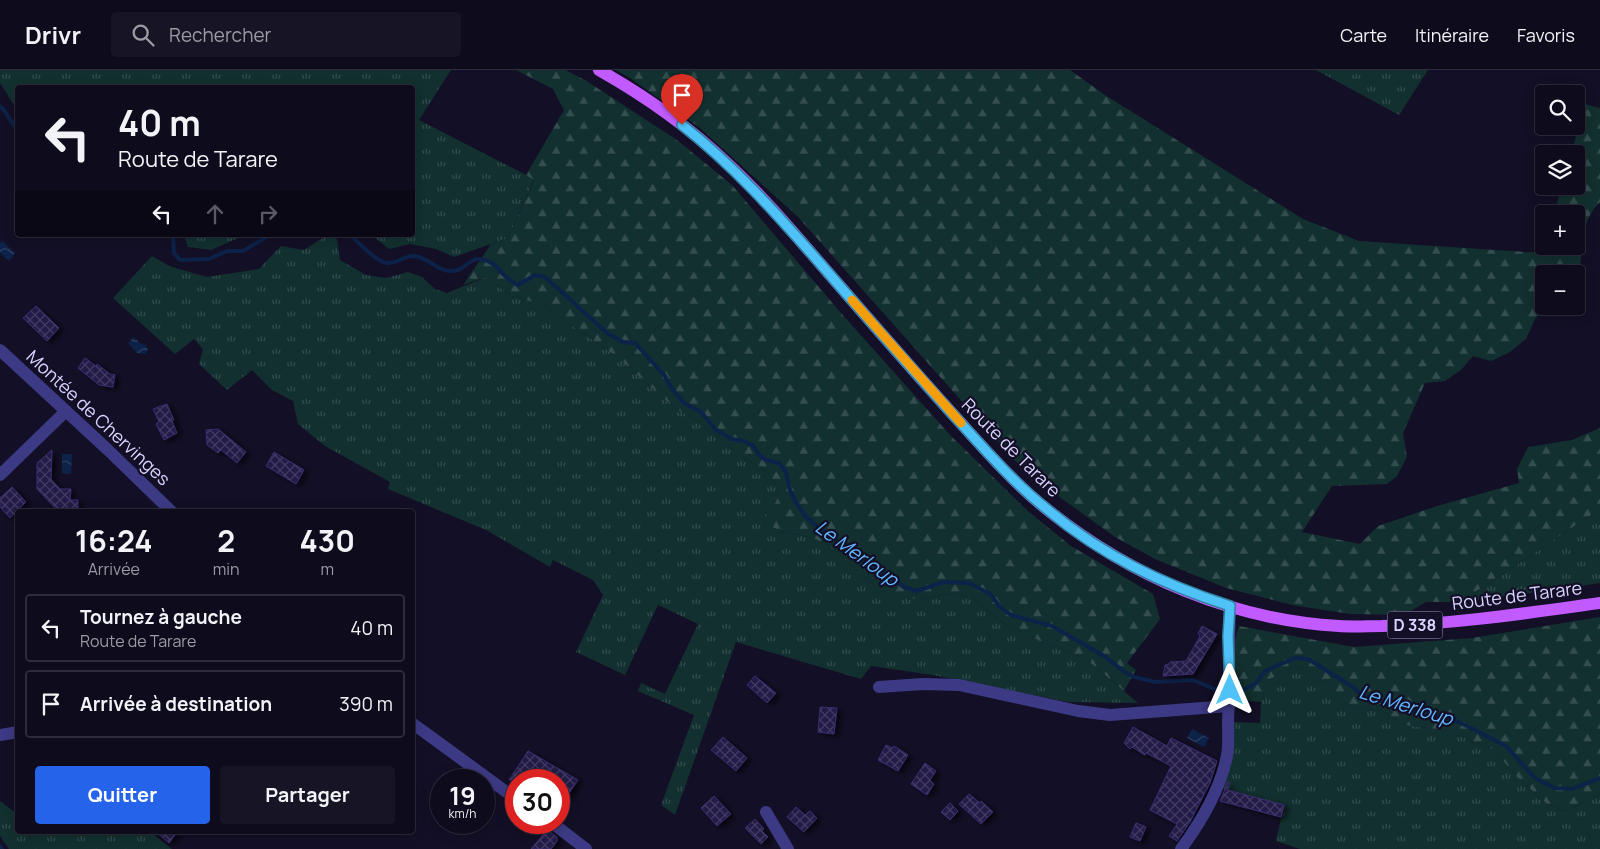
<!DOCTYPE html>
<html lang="fr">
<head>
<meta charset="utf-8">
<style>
	:root { --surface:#0e0b1c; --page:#171425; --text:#f1f3f6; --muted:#9b9ba3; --line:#2e2b3b; --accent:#2563eb }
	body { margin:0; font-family:Manrope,sans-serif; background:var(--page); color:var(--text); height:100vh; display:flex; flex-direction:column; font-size:19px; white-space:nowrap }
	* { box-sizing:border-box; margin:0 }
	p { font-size:16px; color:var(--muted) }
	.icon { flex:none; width:28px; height:28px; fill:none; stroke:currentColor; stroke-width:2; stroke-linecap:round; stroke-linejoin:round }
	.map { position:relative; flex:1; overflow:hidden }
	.panel { position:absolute; left:15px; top:439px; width:400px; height:325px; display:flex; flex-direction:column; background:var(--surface); border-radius:5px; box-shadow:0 2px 12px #0003,0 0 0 1px var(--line) }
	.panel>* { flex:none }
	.banner { position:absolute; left:15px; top:15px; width:400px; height:152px; border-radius:5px; box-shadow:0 2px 12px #0003,0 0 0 1px var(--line); background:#0e0b1c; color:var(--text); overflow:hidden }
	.fabs { position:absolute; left:1535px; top:15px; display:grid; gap:10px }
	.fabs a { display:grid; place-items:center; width:50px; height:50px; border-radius:5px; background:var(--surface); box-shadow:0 2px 12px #0003,0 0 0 1px var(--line); font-size:25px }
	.speed { position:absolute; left:430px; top:699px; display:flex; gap:10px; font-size:25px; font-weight:700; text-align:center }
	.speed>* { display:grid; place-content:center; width:65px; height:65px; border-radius:50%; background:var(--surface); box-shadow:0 2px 12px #0003,0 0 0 1px var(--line); line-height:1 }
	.speed small { font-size:12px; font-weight:400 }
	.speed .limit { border:8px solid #d22; background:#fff; color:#111 }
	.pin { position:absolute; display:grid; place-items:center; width:42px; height:42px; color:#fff; margin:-51px -21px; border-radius:50% 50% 50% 0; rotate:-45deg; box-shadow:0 0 5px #0007 }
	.pin .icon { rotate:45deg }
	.me { position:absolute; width:55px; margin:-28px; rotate:0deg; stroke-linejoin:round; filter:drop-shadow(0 0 4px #0008) }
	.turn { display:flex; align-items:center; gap:18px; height:105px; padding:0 20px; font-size:22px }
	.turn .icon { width:65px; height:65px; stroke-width:2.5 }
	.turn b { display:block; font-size:35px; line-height:42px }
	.lanes { display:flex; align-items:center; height:48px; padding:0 20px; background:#0003; justify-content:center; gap:25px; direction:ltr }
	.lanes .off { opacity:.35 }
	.eta { display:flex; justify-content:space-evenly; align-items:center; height:85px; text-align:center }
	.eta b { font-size:30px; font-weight:700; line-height:35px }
	.button { display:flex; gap:10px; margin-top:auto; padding:10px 20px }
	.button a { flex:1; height:58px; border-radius:5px; background:var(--accent); color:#fff; font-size:20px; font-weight:700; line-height:58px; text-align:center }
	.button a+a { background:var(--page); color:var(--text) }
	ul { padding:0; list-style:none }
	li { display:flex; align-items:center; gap:15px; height:68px; margin:0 10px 8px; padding:0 10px; border:2px solid var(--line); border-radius:5px }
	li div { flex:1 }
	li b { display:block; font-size:19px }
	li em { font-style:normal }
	header { display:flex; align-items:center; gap:30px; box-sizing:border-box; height:70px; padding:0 25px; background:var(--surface); border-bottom:1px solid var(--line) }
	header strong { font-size:24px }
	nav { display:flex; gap:28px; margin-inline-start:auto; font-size:18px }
	.search { width:350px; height:45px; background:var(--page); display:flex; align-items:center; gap:12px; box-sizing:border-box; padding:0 18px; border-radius:5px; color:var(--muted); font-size:19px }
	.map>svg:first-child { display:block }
	.grass { fill:url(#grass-tufts) }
	.forest { fill:url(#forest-firs) }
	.water { fill:url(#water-waves) }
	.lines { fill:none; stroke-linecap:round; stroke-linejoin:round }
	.stream { stroke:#0c2248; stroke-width:4 }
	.building { fill:url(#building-cross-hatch); stroke:#3b2d73; filter:url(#shadow) }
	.minor { stroke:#3d3a85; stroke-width:12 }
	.tertiary { stroke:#3d3a85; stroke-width:12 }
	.primary { stroke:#c25bff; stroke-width:12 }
	.route-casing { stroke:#337fa1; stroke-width:12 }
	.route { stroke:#4fc3f7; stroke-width:9 }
	.slow { stroke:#f59e0b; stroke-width:9 }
	.labels { text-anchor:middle; stroke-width:4.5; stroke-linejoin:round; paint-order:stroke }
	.shield { fill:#130f26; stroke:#9e99be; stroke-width:1 }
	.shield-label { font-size:16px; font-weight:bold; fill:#d9d4ff }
	.street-label { font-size:18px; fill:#d9d4ff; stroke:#130f26 }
	.water-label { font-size:19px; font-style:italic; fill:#62b6ff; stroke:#130f26 }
</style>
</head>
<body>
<header>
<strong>Drivr</strong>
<div class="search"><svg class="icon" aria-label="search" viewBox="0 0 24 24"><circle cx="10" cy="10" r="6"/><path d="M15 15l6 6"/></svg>Rechercher</div>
<nav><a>Carte</a><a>Itinéraire</a><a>Favoris</a></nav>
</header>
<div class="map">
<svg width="1600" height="779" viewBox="0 0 1600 779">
	<defs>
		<pattern id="grass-tufts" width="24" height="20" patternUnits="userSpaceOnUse" patternTransform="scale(1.25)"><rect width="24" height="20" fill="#12302f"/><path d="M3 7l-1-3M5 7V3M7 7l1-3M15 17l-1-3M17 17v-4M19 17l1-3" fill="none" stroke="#344d4e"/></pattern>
		<pattern id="forest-firs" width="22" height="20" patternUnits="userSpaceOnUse" patternTransform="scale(1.25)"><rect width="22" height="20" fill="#12302f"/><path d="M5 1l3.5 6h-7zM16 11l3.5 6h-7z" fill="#344d4e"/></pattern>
		<pattern id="water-waves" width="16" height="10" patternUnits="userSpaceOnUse" patternTransform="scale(1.25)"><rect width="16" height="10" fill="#0c2248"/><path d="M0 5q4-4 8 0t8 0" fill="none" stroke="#2f4163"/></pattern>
		<pattern id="building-cross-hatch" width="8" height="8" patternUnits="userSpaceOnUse" patternTransform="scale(1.25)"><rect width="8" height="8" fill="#241b47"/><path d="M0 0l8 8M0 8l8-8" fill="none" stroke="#433b63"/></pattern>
		<filter id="shadow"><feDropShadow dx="4.5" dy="2.5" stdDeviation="2.5" flood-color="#0009"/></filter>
	</defs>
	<rect width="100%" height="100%" fill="#130f26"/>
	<g class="grass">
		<polygon points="0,0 451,0 419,50 534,109 508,168 454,187 436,179 410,174 389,179 372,165 412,165 412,18 18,18 17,37 12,32 0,13"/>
		<polygon points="1316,0 1428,0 1399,45"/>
		<polygon points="184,165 245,165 211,180 188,177"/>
		<polygon points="326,166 337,169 340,190 366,205 386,208 408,202 422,207 435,219 447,223 486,207 511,226 541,234 616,286 676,339 700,352 737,383 769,403 779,421 776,432 765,444 781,461 813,468 828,475 871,513 919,529 955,523 974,529 1003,553 1053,577 1086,589 1138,633 1068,632 933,605 871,596 861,609 736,572 675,745 661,735 694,645 638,621 641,613 665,624 698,554 658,535 625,605 576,582 603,525 593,510 553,490 550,497 486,460 388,419 390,412 325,376 298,354 293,331 272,320 252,300 227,320 199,294 203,279 194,269 175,284 113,228 152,186 169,196 207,207 259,199 281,176 304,180"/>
		<polygon points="1600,439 1600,513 1554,520 1460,532"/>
		<polygon points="1297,596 1333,617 1341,631 1353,637 1382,641 1405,655 1444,660 1493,679 1517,707 1547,734 1565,741 1600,724 1600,779 1300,779 1276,771 1284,735 1221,718 1234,652 1260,653 1261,632 1268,610"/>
		<polygon points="0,731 17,744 18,761 149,761 172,779 9,779 0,766"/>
	</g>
	<g class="forest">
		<polygon points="516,0 565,0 585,10 677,70 732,115 841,243 951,366 1029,442 1071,476 1153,524 1160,549 1127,593 1136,600 1124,621 1086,589 1053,577 1003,553 974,529 955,523 919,529 898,527 871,513 828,475 813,468 781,461 766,454 765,444 776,432 779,421 769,403 737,383 700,352 676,339 616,286 541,234 511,226 486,207 463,215 491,174 508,168 534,110 526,105 564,40 553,19"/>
		<path d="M 616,0 L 1070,0 L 1105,25 L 1303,149 L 1359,171 L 1543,183 L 1546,176 L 1576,176 L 1576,144 L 1554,144 L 1562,116 L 1576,116 L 1576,84 L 1571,84 L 1585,34 L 1600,38 L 1600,132 C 1577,154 1586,184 1576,211 L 1576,204 L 1544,204 L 1544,236 L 1563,236 L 1536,247 L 1526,269 L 1510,282 L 1491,291 L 1473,286 L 1461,300 L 1445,311 L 1425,313 L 1403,363 L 1407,387 L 1397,406 L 1387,414 L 1332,416 L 1302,462 L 1360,474 L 1378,456 L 1437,436 L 1519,413 L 1517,399 L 1528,377 L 1572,370 L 1600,358 L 1600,439 L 1460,532 L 1426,532 L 1404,545 L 1350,544 L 1292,535 L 1226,518 L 1155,489 L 1115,467 L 1047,418 L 1013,389 L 798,147 L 700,58 L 630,8 Z"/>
		<polygon points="1600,547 1600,724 1565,741 1547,734 1517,707 1493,679 1444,660 1405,655 1382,641 1353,637 1341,631 1333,617 1297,596 1268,610 1261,632 1234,630 1235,570 1239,556 1354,577 1472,568"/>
	</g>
	<g class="water">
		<polygon points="2,171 15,183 9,191 0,183 0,173"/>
		<polygon points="134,267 141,274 146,275 148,280 145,284 137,283 128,273"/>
		<polygon points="62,384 72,384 71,404 62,403"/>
		<polygon points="1192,659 1209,668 1204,677 1187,668"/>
	</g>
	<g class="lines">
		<g class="stream">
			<path d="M 0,36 C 9,44 9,52 18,59"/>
			<polyline points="115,165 132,165"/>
			<polyline points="173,165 174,183 180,190 209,189 227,181 243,181 270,165"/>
			<polyline points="286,165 306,165"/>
			<path d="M 350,165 C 358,172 374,189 383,192 C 396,197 406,182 419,187 C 432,191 442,205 458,200 C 469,196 470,186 485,190 C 498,193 504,210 518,215 L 535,205 L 545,207 L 607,263 L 623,272 L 635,273 L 665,306 L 672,319 L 684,333 L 701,342 L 715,359 L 731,369 L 744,371 L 753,376 L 759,385 L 766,390 L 779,393 L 786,402 L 790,420 L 795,431 L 805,446 L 819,458 L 904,517 L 917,521 L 944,512 L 969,513 L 990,524 L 1000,537 L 1011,545 L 1052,556 L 1104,586 L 1126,603 L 1134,607 L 1155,612 L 1193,610 L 1219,621 L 1233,621 L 1246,619 L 1256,613 L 1265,601 L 1295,588 L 1308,589 L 1353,617 L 1363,626 L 1459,652 L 1506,676 L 1535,708 L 1554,718 L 1572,719 L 1600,708"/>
			<polyline points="0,776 2,779"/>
		</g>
	</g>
	<g class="building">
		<polygon points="36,236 59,258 47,271 23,248"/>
		<polygon points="85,288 96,296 97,294 110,304 115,305 113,317 99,315 78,298"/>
		<polygon points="167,334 174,350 172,351 177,363 164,370 156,354 159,352 153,339"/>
		<polygon points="218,359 246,382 237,393 221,380 218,383 207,375 206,360"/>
		<polygon points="52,380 51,409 60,419 71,419 70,430 78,430 78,441 58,441 37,419 37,393"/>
		<polygon points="274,382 304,400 296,414 266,396"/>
		<polygon points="12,417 26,432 10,448 0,437 0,428"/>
		<polygon points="1202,556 1217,564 1193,604 1163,606 1165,595 1169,594 1170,592 1186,591 1200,566 1198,564"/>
		<polygon points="755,606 776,623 767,633 747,615"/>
		<polygon points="820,637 837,638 834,664 818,662"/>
		<polygon points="1133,657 1167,676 1171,668 1217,691 1210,713 1190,752 1177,771 1169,766 1177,754 1150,740 1171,696 1146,683 1145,685 1132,677 1130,679 1124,673"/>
		<polygon points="723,667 747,688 736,701 711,680"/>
		<polygon points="886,675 893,678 894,676 908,685 898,701 878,690"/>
		<polygon points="528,681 578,710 559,738 559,710 509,710"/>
		<polygon points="925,693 936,701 930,710 934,714 927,725 911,714"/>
		<polygon points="1228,712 1230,713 1227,720 1284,735 1281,747 1220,731"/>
		<polygon points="969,724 980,733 981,731 993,742 981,754 959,734"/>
		<polygon points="714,726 731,744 717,756 701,738"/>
		<polygon points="950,733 958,741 950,750 941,742"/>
		<polygon points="796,737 805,745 810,741 817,748 804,762 787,747"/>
		<polygon points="755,749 764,759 762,761 768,767 761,774 745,758"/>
		<polygon points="1136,753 1146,757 1140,771 1130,767"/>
		<polygon points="547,760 557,767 557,771 551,779 531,779"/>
		<polygon points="155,761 178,761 169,773"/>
	</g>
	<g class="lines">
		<g class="minor">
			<polyline points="0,405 66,341"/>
			<polyline points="879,617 923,614 959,615 1078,641 1110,645 1229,636"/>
			<polyline points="0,665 18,662"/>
			<polyline points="766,742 788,779"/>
			<path d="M 1181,779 C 1201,752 1220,720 1227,686 C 1229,675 1228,663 1228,652 C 1230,613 1228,575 1230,536"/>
		</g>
		<g class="tertiary">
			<polyline points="0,280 107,379 171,441"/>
			<polyline points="412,653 516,729"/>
			<polyline points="551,752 586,779"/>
		</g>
		<path class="primary" d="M 599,0 C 645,26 689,57 727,93 C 767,130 802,173 838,214 C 878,260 918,306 959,351 C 988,383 1016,415 1049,441 C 1132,507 1233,550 1339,556 C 1353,557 1368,556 1382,556 C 1455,554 1527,543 1600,533"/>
	</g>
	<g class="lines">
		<defs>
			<path id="route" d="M 682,55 C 733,95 775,142 818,191 C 864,244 910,297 957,349 C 986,381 1014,413 1048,440 C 1103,486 1162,514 1230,536 L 1228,566 L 1230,620"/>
		</defs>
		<use href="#route" class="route-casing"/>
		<use href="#route" class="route"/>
		<polyline class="slow" points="852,230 961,353"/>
	</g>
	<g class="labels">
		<rect class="shield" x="1387.5" y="541.5" width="55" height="27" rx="4"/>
		<g class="shield-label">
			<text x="1415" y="561">D 338</text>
		</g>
		<g class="street-label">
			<text transform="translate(98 348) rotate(43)" y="6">Montée de Chervinges</text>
			<text transform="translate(1011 378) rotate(45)" y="6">Route de Tarare</text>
			<text transform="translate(1517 526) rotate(-7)" y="6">Route de Tarare</text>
		</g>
		<g class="water-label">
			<text transform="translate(857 483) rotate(36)" y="7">Le Merloup</text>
			<text transform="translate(1406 635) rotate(17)" y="7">Le Merloup</text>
		</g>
	</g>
</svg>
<div class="fabs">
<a><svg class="icon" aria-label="search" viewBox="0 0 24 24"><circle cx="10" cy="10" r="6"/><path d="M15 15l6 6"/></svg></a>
<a><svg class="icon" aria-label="layers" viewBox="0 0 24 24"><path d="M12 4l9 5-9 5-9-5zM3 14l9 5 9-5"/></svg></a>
<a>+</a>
<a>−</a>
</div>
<div class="speed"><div>19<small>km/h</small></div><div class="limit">30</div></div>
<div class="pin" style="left:682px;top:55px;background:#d93025"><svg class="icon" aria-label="arrive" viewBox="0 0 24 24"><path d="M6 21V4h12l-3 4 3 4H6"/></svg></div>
<svg class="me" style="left:1230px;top:620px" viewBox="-20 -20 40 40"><path d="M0-17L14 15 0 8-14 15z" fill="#4fc3f7" stroke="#fff" stroke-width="4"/></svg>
<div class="banner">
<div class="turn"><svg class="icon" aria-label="left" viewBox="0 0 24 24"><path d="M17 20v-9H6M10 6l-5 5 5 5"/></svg><div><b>40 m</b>Route de Tarare</div></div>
<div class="lanes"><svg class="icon" aria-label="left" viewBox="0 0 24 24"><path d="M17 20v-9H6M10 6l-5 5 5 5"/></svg><svg class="icon off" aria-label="ahead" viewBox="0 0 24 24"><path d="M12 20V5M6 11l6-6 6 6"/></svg><svg class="icon off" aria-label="right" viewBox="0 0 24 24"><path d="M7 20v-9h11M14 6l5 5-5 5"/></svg></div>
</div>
<section class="panel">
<div class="eta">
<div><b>16:24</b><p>Arrivée</p></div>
<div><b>2</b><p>min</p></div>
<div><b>430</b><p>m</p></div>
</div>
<ul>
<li><svg class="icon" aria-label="left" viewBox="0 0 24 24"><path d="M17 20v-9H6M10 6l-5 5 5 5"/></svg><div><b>Tournez à gauche</b><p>Route de Tarare</p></div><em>40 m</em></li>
<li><svg class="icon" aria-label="arrive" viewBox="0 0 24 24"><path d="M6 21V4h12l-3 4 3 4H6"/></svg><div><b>Arrivée à destination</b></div><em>390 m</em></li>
</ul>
<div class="button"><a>Quitter</a><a>Partager</a></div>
</section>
</div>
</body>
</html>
